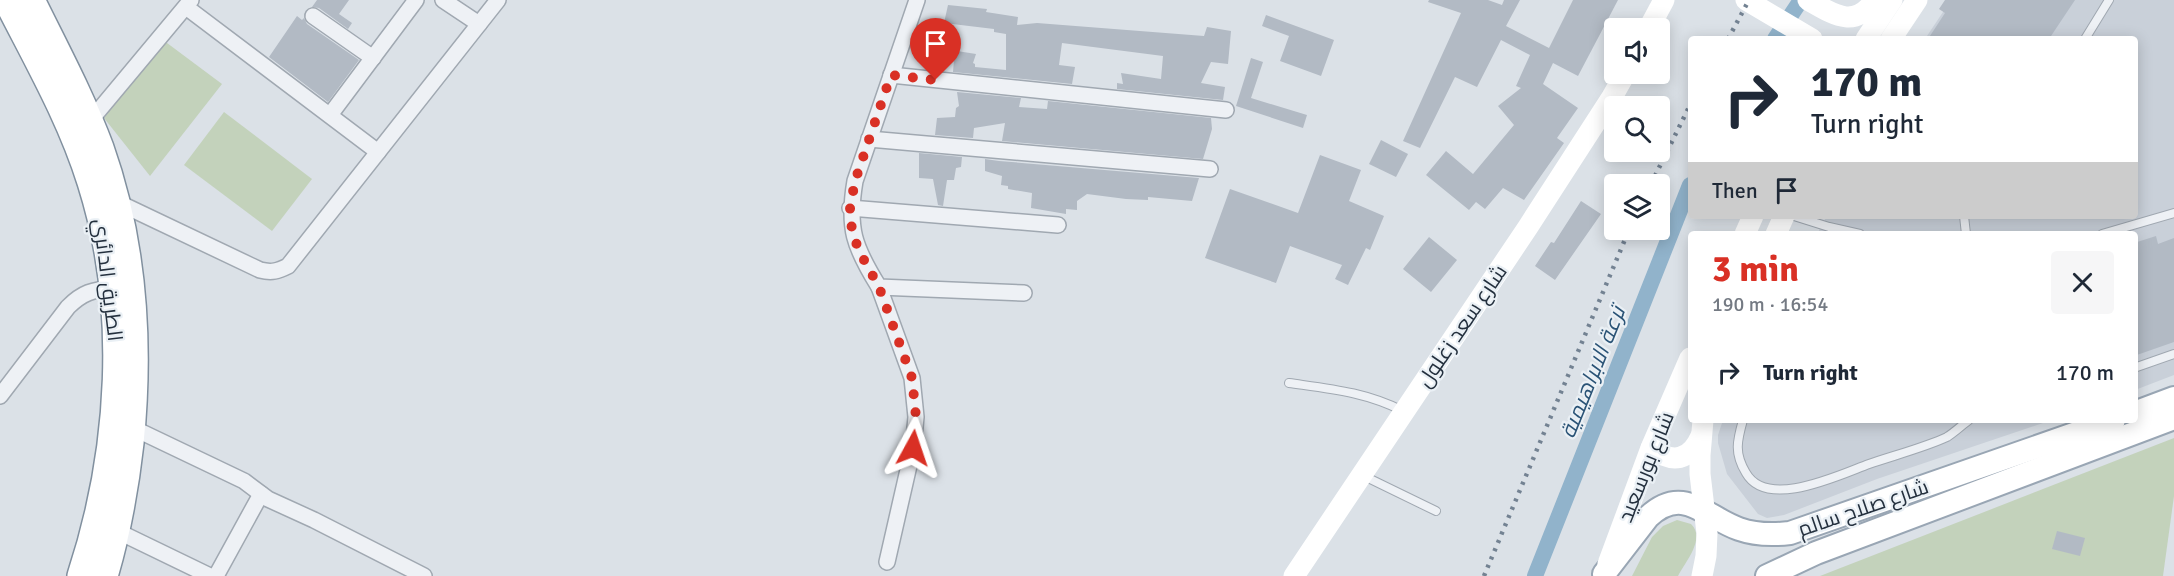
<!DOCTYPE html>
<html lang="en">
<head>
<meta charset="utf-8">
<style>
	:root { --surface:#fff; --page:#f6f6f7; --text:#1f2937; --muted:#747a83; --accent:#d93025 }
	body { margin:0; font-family:Signika,Cairo,sans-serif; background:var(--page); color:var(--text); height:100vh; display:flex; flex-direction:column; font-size:22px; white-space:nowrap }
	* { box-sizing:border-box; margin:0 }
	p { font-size:20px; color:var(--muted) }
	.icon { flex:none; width:33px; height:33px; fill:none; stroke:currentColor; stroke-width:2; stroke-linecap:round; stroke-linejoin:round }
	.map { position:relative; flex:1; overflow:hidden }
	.drawer { position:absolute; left:1688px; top:231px; width:450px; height:192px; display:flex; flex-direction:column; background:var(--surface); border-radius:6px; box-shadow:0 3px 15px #0003 }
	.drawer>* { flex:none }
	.hud { position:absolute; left:1688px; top:36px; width:450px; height:183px; border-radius:6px; box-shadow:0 3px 15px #0003; background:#fff; color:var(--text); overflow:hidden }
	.controls { position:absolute; left:1604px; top:18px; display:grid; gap:12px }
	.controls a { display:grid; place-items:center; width:66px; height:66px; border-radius:6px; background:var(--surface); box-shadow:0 3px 15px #0003; font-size:30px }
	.pin { position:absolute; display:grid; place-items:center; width:51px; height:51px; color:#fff; margin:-62px -26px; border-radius:50% 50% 50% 0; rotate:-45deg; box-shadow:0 0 6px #0007 }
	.pin .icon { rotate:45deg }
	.me { position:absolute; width:66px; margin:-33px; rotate:5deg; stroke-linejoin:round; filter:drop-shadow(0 0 4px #0008) }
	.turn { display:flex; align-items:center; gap:21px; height:126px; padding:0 24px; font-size:27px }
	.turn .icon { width:78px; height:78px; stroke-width:2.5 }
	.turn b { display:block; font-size:42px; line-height:51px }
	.then { display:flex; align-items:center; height:57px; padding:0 24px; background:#0003; gap:12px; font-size:22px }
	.round { display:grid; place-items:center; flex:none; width:63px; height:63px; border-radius:6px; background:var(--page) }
	.overview { display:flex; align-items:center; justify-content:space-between; height:102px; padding:0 24px }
	h1 { font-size:36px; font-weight:700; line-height:45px; color:var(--accent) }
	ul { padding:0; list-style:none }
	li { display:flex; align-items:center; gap:18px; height:78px; padding:0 24px }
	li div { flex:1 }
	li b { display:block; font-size:22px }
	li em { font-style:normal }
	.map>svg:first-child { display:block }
	.built { fill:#c9d0d9 }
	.green { fill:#c3d2bb }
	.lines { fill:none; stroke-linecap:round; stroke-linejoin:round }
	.canal { stroke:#91b3cb; stroke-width:16 }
	.building { fill:#b2bac4 }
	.lane-casing { stroke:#a0a8b1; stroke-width:10 }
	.street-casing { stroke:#a0a8b1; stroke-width:18 }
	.primary-casing { stroke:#99a6b4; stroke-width:26 }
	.highway-casing { stroke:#81909f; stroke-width:30 }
	.lane { stroke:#eef1f5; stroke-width:8 }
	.street { stroke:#eef1f5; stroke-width:15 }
	.secondary { stroke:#fff; stroke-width:21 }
	.primary { stroke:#fff; stroke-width:22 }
	.highway { stroke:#fff; stroke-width:27 }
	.rail { stroke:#738292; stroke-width:4.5; stroke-dasharray:3 6; stroke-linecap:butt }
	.route { stroke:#d93025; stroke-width:10; stroke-dasharray:0 18 }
	.labels { text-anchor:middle; stroke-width:4.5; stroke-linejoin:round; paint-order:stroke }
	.street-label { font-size:21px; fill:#24303e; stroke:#eaf0f5 }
	.water-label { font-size:22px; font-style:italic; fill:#2a5376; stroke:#eaf0f5 }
</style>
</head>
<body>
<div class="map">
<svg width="2174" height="576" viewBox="0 0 2174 576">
	<rect width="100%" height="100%" fill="#dbe1e7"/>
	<g class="built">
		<polygon points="1951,0 2174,0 2174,375 2135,390 2134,234 1817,234 1827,216 2134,216 2134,39 1925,39"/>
		<polygon points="1723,420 2052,420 1877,479 1784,515 1767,518 1758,514 1727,474 1718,443 1718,435"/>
	</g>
	<g class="green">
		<polygon points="163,40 222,84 150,176 104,118"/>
		<polygon points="224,112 312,179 272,231 184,165"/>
		<polygon points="2174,438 2174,496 2163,576 1820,576"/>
		<path d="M 1677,520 L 1691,524 C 1706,538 1686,561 1678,576 L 1632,576 L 1652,537 L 1663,526 Z"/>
	</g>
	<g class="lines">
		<g class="canal">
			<polyline points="1775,39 1801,0"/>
			<polyline points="1535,576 1690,185"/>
		</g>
	</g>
	<g class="building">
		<polygon points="317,0 349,0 339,14 352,23 348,29 319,8 312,7"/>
		<polygon points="1429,0 1488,0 1502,5 1504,0 1520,0 1506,26 1549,48 1573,0 1618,0 1578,76 1553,63 1543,84 1578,108 1557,138 1564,143 1524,200 1503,188 1485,209 1476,202 1469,210 1426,175 1446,151 1473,174 1514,125 1498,106 1521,88 1516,86 1530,55 1501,40 1477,87 1455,77 1420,148 1403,141 1461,13 1428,2"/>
		<polygon points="1945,0 2075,0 2049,39 1928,39 1945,13 1939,9"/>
		<polygon points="948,5 987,9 986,12 1018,17 1017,25 1037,23 1204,36 1207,27 1231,31 1228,64 1211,62 1201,83 1225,87 1223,100 1117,89 1117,83 1123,84 1121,73 1161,79 1163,56 1062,43 1059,65 1075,67 1072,84 953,72 954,60 957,51 976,54 973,63 975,64 975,67 1006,70 1006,34 994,32 994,29 944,23"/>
		<polygon points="1266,15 1334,40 1321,76 1280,61 1289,36 1262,26"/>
		<polygon points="297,16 302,20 304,18 307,24 359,60 328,102 269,57"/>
		<polygon points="1251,58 1263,62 1251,98 1307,115 1303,128 1236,106"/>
		<polygon points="957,92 1021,98 1019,107 1047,109 1048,101 1211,118 1212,129 1203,159 1002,141 1005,123 974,128 973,138 935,135 937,118 955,117 956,108 959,106"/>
		<polygon points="1381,140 1408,154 1396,177 1369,164"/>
		<polygon points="919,153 962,157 961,167 956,168 954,180 947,180 943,206 938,205 933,179 919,178"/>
		<polygon points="1320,155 1361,170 1349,201 1384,216 1370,250 1366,248 1348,285 1335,279 1342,265 1290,246 1276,283 1205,258 1230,189 1298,213"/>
		<polygon points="985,159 999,161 1199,178 1192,201 1148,197 1148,200 1126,199 1087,194 1077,201 1077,210 1066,209 1066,214 1031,208 1032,193 1008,189 1008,186 1001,185 1002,176 985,171"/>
		<polygon points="1581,201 1601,214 1555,280 1535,266 1551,242 1554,243"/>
		<polygon points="2156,236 2158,244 2174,238 2174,342 2134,356 2134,243"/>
		<polygon points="1429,237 1457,260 1431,292 1403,269"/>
		<polygon points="2057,531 2085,538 2080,556 2052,549"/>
	</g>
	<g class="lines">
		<defs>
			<g id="lane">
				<polyline points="2085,39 2109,0"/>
				<polyline points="1794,216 1829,227 1860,234"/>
				<polyline points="1964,216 1966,234"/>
				<polyline points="2102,234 2174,213"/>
				<polyline points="2134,368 2174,354"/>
				<path d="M 1289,383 C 1331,389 1365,392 1403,411"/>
				<path d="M 1743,420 C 1737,441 1734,453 1746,473 C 1767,510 1839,475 1869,464 C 1892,456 1926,447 1947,437 C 1955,432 1962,425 1969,420"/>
				<polyline points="1364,476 1436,511"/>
			</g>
			<g id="street">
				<polyline points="443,0 479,24"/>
				<path d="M 917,0 L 855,181 C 847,228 854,247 879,287 L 1024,293"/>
				<polyline points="186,7 378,152"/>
				<polyline points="313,16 373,58"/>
				<polyline points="891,75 1226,110"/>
				<polyline points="330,115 416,0"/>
				<polyline points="90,121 191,0"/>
				<polyline points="869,139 1210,169"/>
				<path d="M 117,202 L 260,270 C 272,273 278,271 288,266 L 498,0"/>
				<polyline points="850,208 1058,225"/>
				<polyline points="879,287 912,378 916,417 913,448 887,562"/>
				<path d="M 0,396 L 68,307 C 82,293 93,289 113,289"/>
				<polyline points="131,427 244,481 268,499 314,520 424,576"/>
				<polyline points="117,531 210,576"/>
				<polyline points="216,576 261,494"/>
			</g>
			<g id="primary">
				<polyline points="2134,413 2174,398"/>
				<path d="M 1604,574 L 1648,517 C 1683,484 1705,517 1739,529 C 1756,535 1773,535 1790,533 L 2114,420"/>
				<polyline points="1767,576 1816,553 2174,418"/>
			</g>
			<g id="highway">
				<path d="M 7,0 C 37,59 71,118 91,182 C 131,308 122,451 81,576"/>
				<path d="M 31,0 C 55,49 81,97 100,148 C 134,244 140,342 130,443 C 125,488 117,532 104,576"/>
			</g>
		</defs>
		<use href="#lane" class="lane-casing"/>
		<use href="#street" class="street-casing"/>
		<use href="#primary" class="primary-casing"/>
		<use href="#highway" class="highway-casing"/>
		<use href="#lane" class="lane"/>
		<use href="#street" class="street"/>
		<g class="secondary">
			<polyline points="1746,0 1812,39"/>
			<path d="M 1808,0 C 1833,14 1854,30 1875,0"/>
			<polyline points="1649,28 1664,0"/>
			<polyline points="1866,39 1892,0"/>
			<polyline points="1891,39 1917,0"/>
			<polyline points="1745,234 1753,216"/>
			<polyline points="1776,234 1784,216"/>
			<path d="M 1651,448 C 1672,464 1690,461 1701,436"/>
			<polyline points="1608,564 1651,448 1690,358"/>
			<polyline points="1294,576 1528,227 1612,97 1625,74"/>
			<polyline points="1702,576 1706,556 1707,533 1700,474 1700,455 1703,420"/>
		</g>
		<use href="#primary" class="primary"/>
		<use href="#highway" class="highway"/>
		<g class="rail">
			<polyline points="1728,39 1749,0"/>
			<polyline points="1651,184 1690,105"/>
			<polyline points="1484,576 1629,230"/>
		</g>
	</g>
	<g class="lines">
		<polyline class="route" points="913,448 916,417 912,378 879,287 859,251 852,231 850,208 855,181 891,75 936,80"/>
	</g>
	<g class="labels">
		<g class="street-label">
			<text transform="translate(108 280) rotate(83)" y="7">الطريق الدائري</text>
			<text transform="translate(1462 326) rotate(-56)" y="7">شارع سعد زغلول</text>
			<text transform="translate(1646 467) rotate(-68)" y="7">شارع بورسعيد</text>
			<text transform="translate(1863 508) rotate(-19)" y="7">شارع صلاح سالم</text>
		</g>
		<g class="water-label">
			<text transform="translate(1592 372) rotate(-68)" y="8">ترعة الابراهيمية</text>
		</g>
	</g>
</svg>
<div class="controls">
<a><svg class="icon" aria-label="sound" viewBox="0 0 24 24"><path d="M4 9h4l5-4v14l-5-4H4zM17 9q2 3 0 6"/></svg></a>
<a><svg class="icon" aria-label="search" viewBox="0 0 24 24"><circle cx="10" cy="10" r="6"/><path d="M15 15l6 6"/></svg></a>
<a><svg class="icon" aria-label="layers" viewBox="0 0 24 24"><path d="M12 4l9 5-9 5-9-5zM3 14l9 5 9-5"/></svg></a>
</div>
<div class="pin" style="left:936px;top:80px;background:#d93025"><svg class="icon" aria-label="arrive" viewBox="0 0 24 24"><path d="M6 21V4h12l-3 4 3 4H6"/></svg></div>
<svg class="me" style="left:913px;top:448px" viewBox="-20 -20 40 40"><path d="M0-17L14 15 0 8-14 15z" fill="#d93025" stroke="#fff" stroke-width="4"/></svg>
<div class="hud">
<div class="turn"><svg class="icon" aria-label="right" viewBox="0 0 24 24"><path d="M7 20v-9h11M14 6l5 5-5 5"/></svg><div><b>170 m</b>Turn right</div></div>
<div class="then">Then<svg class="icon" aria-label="arrive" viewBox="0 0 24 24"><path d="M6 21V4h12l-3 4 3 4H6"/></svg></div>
</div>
<section class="drawer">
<div class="overview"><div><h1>3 min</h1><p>190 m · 16:54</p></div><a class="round"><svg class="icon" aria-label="close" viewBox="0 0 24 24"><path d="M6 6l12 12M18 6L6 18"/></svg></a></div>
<ul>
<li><svg class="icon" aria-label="right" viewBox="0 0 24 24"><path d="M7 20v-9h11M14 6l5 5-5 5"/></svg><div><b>Turn right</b></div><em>170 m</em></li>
</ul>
</section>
</div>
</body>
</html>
